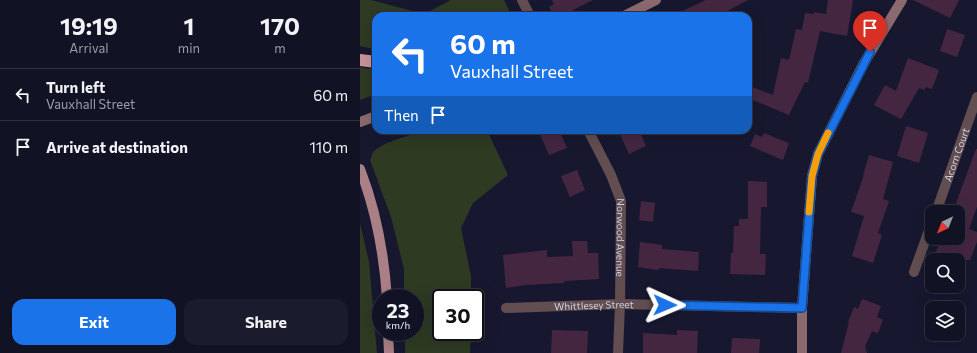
<!DOCTYPE html>
<html lang="en">
<head>
<meta charset="utf-8">
<style>
	:root { --surface:#111224; --page:#1a1b2c; --text:#f1f3f6; --muted:#9c9ea6; --line:#303241; --accent:#1a73e8 }
	body { margin:0; font-family:Commissioner,sans-serif; background:var(--page); color:var(--text); height:100vh; display:flex; flex-direction:column; font-size:15px; white-space:nowrap }
	* { box-sizing:border-box; margin:0 }
	p { font-size:13px; color:var(--muted) }
	.icon { flex:none; width:22px; height:22px; fill:none; stroke:currentColor; stroke-width:2; stroke-linecap:round; stroke-linejoin:round }
	.map { position:relative; flex:1; overflow:hidden }
	.panel { display:flex; flex-direction:column; background:var(--surface); width:360px }
	.panel>* { flex:none }
	.top-card { position:absolute; left:12px; top:12px; width:380px; height:122px; border-radius:12px; box-shadow:0 4px 16px #0002,0 0 0 1px var(--line); background:#1a73e8; color:#fff; overflow:hidden }
	.needle { width:26px; rotate:223deg }
	.fabs { position:absolute; left:565px; top:205px; display:grid; gap:8px }
	.fabs a { display:grid; place-items:center; width:40px; height:40px; border-radius:8px; background:var(--surface); box-shadow:0 4px 16px #0002,0 0 0 1px var(--line); font-size:20px }
	.speed { position:absolute; left:12px; top:289px; display:flex; gap:8px; font-size:20px; font-weight:700; text-align:center }
	.speed>* { display:grid; place-content:center; width:52px; height:52px; border-radius:50%; background:var(--surface); box-shadow:0 4px 16px #0002,0 0 0 1px var(--line); line-height:1 }
	.speed small { font-size:10px; font-weight:400 }
	.speed .limit { border:2px solid #111; border-radius:6px; background:#fff; color:#111 }
	.pin { position:absolute; display:grid; place-items:center; width:34px; height:34px; color:#fff; margin:-41px -17px; border-radius:50% 50% 50% 0; rotate:-45deg; box-shadow:0 0 4px #0007 }
	.pin .icon { rotate:45deg }
	.me { position:absolute; width:44px; margin:-22px; rotate:91deg; stroke-linejoin:round; filter:drop-shadow(0 0 3px #0008) }
	.turn { display:flex; align-items:center; gap:14px; height:84px; padding:0 12px; font-size:18px }
	.turn .icon { width:52px; height:52px; stroke-width:2.5 }
	.turn b { display:block; font-size:28px; line-height:34px }
	.then { display:flex; align-items:center; height:38px; padding:0 12px; background:#0003; gap:8px; font-size:15px }
	.eta { display:flex; justify-content:space-evenly; align-items:center; height:68px; text-align:center }
	.eta b { font-size:24px; font-weight:700; line-height:28px }
	.cta { display:flex; gap:8px; margin-top:auto; padding:8px 12px }
	.cta a { flex:1; height:46px; border-radius:12px; background:var(--accent); color:#fff; font-size:16px; font-weight:700; line-height:46px; text-align:center }
	.cta a+a { background:var(--page); color:var(--text) }
	ul { padding:0; list-style:none }
	li { display:flex; align-items:center; gap:12px; height:52px; padding:0 12px; border-top:1px solid var(--line) }
	li div { flex:1 }
	li b { display:block; font-size:15px }
	li em { font-style:normal }
	main { display:flex; flex:1; min-height:0 }
	.map>svg:first-child { display:block }
	.green { fill:#2e3a22 }
	.building { fill:#442641 }
	.lines { fill:none; stroke-linecap:round; stroke-linejoin:round }
	.street { stroke:#624d50; stroke-width:10 }
	.secondary { stroke:#8a6a6e; stroke-width:10 }
	.primary { stroke:#aa7f85; stroke-width:10 }
	.highway { stroke:#c7939a; stroke-width:12 }
	.route-casing { stroke:#114b97; stroke-width:10 }
	.route { stroke:#1a73e8; stroke-width:7 }
	.slow { stroke:#f59e0b; stroke-width:7 }
	.labels { text-anchor:middle; stroke-width:4; stroke-linejoin:round; paint-order:stroke }
	.street-label { font-size:10px; fill:#d1d3e4; stroke:#05050e }
</style>
</head>
<body>
<main>
<section class="panel">
<div class="eta">
<div><b>19:19</b><p>Arrival</p></div>
<div><b>1</b><p>min</p></div>
<div><b>170</b><p>m</p></div>
</div>
<ul>
<li><svg class="icon" aria-label="left" viewBox="0 0 24 24"><path d="M17 20v-9H6M10 6l-5 5 5 5"/></svg><div><b>Turn left</b><p>Vauxhall Street</p></div><em>60 m</em></li>
<li><svg class="icon" aria-label="arrive" viewBox="0 0 24 24"><path d="M6 21V4h12l-3 4 3 4H6"/></svg><div><b>Arrive at destination</b></div><em>110 m</em></li>
</ul>
<div class="cta"><a>Exit</a><a>Share</a></div>
</section>
<div class="map">
<svg width="617" height="353" viewBox="0 0 617 353">
	<rect width="100%" height="100%" fill="#171830"/>
	<g class="green">
		<polygon points="0,0 11,0 64,14 91,0 144,0 152,16 16,16 16,49 14,49 0,46"/>
		<polygon points="0,67 16,70 16,94 0,100"/>
		<path d="M 56,130 L 127,130 L 148,175 L 113,203 L 101,228 L 111,276 L 111,298 L 81,298 L 81,332 L 111,332 L 110,353 L 45,353 L 45,332 L 55,332 L 55,298 L 44,298 L 44,269 L 31,217 L 10,160 C 11,159 12,155 12,154 C 19,143 45,137 57,133 Z"/>
		<polygon points="0,223 9,262 17,353 0,353"/>
	</g>
	<g class="building">
		<polygon points="192,0 233,0 213,10 216,16 194,16 189,7 194,4"/>
		<polygon points="346,0 388,0 358,16 312,16"/>
		<polygon points="468,0 493,0 487,36 460,31 448,83 445,82 429,115 388,98 388,90 390,86 413,95 421,58 429,60 436,29 442,30 445,13 454,14 454,12 466,14"/>
		<polygon points="553,0 599,0 590,18"/>
		<polygon points="587,29 605,35 597,57 580,51"/>
		<polygon points="548,58 579,70 572,89 566,87 564,90 559,88 541,119 514,105 525,85 536,91"/>
		<polygon points="546,126 568,133 559,163 537,156"/>
		<polygon points="178,130 199,130 207,148 189,155"/>
		<polygon points="258,130 279,130 286,146 269,154"/>
		<polygon points="404,133 429,143 423,160 390,146 395,134 402,137"/>
		<polygon points="616,149 617,149 617,207 609,229 617,232 617,242 610,260 573,260 581,238 598,238 598,204 596,203"/>
		<polygon points="509,155 533,162 523,199 529,201 518,233 522,235 513,263 492,256 504,216 491,212 504,175 503,175"/>
		<polygon points="217,170 225,190 210,197 201,176"/>
		<polygon points="388,181 407,182 407,207 401,207 400,254 406,254 405,275 370,274 371,253 373,253 374,226 379,226 379,219 388,219"/>
		<polygon points="281,201 295,203 293,222 279,220"/>
		<polygon points="212,241 227,241 228,253 238,253 239,279 204,281 204,283 165,285 146,288 143,255 187,250 187,257 213,256"/>
		<polygon points="280,242 302,245 302,249 339,252 338,271 299,268 299,270 278,267"/>
		<polygon points="502,299 521,306 517,317 523,320 518,333 512,331 505,346 507,353 481,353 489,322 488,322 494,307 498,309"/>
		<polygon points="192,330 228,331 227,353 191,353"/>
		<polygon points="317,330 338,331 337,353 283,353 283,333 317,335"/>
		<polygon points="372,338 400,339 399,353 371,353"/>
	</g>
	<g class="lines">
		<g class="street">
			<polyline points="162,0 170,16"/>
			<path id="s1" d="M 228,130 L 251,175 L 261,201 L 260,304 L 258,353"/>
			<path id="s2" d="M 576,212 L 617,97"/>
			<polyline points="554,272 572,222"/>
			<path id="s3" d="M 146,308 L 260,304 L 442,308"/>
		</g>
		<g class="secondary">
			<polyline points="264,16 296,0"/>
			<polyline points="0,122 16,116"/>
			<polyline points="442,353 442,308 452,176 458,154 504,63 542,0"/>
		</g>
		<g class="primary">
			<path d="M 0,169 C 16,210 24,254 27,298"/>
			<polyline points="28,332 29,353"/>
		</g>
		<polyline class="highway" points="0,60 16,62"/>
	</g>
	<g class="lines">
		<defs>
			<polyline id="route" points="305,305 442,308 452,176 458,154 504,64 510,52"/>
		</defs>
		<use href="#route" class="route-casing"/>
		<use href="#route" class="route"/>
		<polyline class="slow" points="449,212 452,176 458,154 468,133"/>
	</g>
	<g class="labels">
		<g class="street-label">
			<text dy="4" stroke="none"><textPath href="#s2" startOffset="61">Acorn Court</textPath></text>
			<text dy="4" stroke="none"><textPath href="#s1" startOffset="115">Norwood Avenue</textPath></text>
			<text dy="4" stroke="none"><textPath href="#s3" startOffset="88">Whittlesey Street</textPath></text>
		</g>
	</g>
</svg>
<div class="fabs">
<a><svg class="needle" viewBox="-14 -14 28 28"><path d="M0-13l5 13h-10z" fill="#e53935"/><path d="M0 13l5-13h-10z" fill="#9c9ea6"/></svg></a>
<a><svg class="icon" aria-label="search" viewBox="0 0 24 24"><circle cx="10" cy="10" r="6"/><path d="M15 15l6 6"/></svg></a>
<a><svg class="icon" aria-label="layers" viewBox="0 0 24 24"><path d="M12 4l9 5-9 5-9-5zM3 14l9 5 9-5"/></svg></a>
</div>
<div class="speed"><div>23<small>km/h</small></div><div class="limit">30</div></div>
<div class="pin" style="left:510px;top:52px;background:#d93025"><svg class="icon" aria-label="arrive" viewBox="0 0 24 24"><path d="M6 21V4h12l-3 4 3 4H6"/></svg></div>
<svg class="me" style="left:305px;top:305px" viewBox="-20 -20 40 40"><path d="M0-17L14 15 0 8-14 15z" fill="#1a73e8" stroke="#fff" stroke-width="4"/></svg>
<div class="top-card">
<div class="turn"><svg class="icon" aria-label="left" viewBox="0 0 24 24"><path d="M17 20v-9H6M10 6l-5 5 5 5"/></svg><div><b>60 m</b>Vauxhall Street</div></div>
<div class="then">Then<svg class="icon" aria-label="arrive" viewBox="0 0 24 24"><path d="M6 21V4h12l-3 4 3 4H6"/></svg></div>
</div>
</div>
</main>
</body>
</html>
